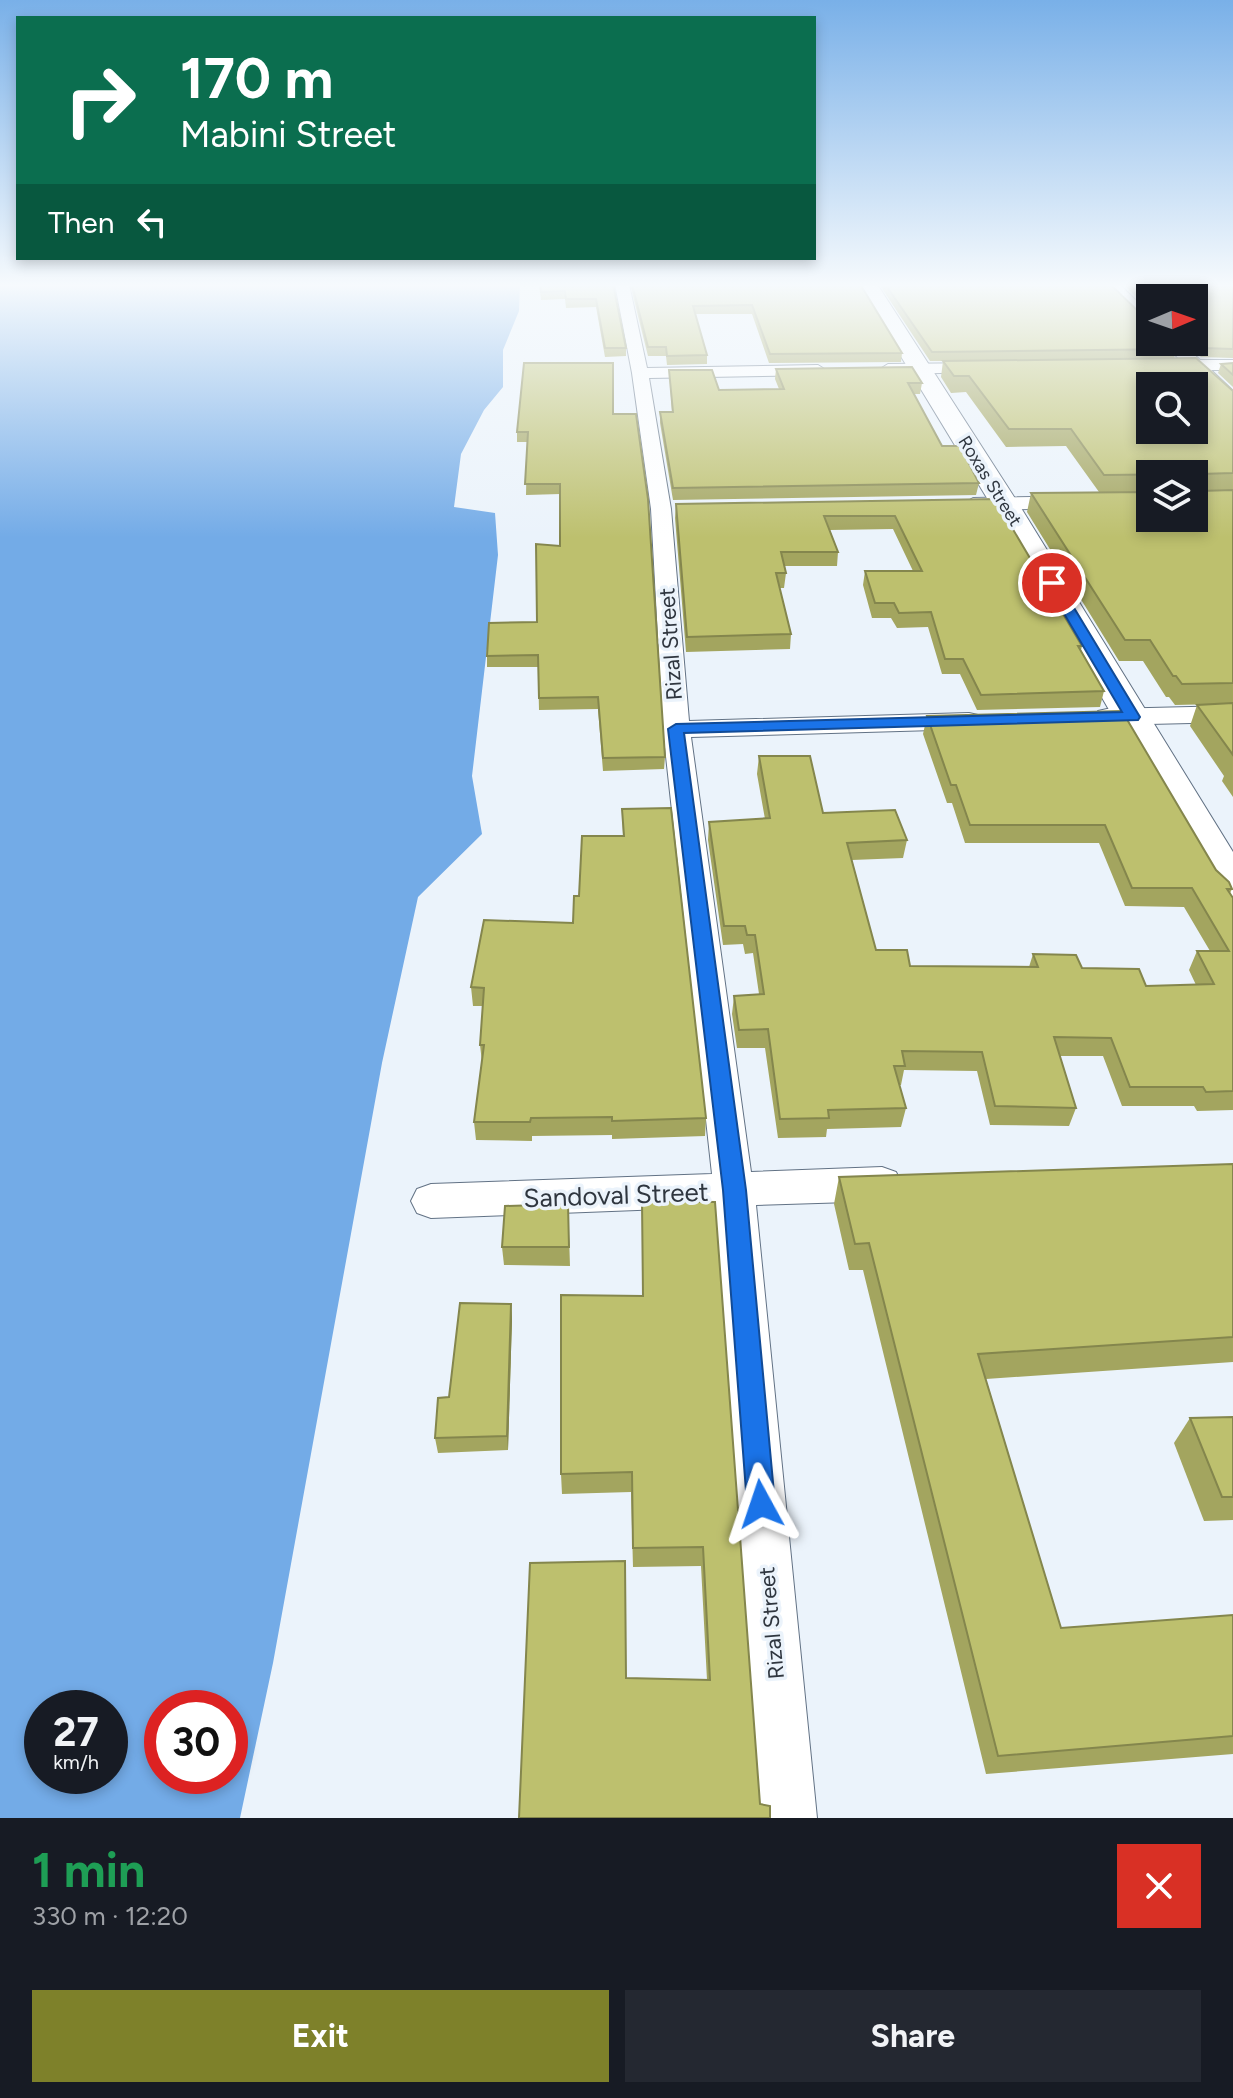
<!DOCTYPE html>
<html lang="en">
<head>
<meta charset="utf-8">
<style>
	:root { --surface:#171b24; --page:#242831; --text:#f1f3f6; --muted:#9ea1a6; --accent:#7e812a }
	body { margin:0; font-family:Figtree,sans-serif; background:var(--page); color:var(--text); height:100vh; display:flex; flex-direction:column; font-size:30px; white-space:nowrap }
	* { box-sizing:border-box; margin:0 }
	p { font-size:26px; color:var(--muted) }
	.icon { flex:none; width:44px; height:44px; fill:none; stroke:currentColor; stroke-width:2; stroke-linecap:round; stroke-linejoin:round }
	.map { position:relative; height:1818px; overflow:hidden }
	.details { display:flex; flex-direction:column; background:var(--surface); flex:1 }
	.details>* { flex:none }
	.hud { position:absolute; left:16px; top:16px; width:800px; height:244px; border-radius:0px; box-shadow:0 4px 12px #0003; background:#0b6e4f; color:#fff; overflow:hidden }
	.needle { width:52px; rotate:88deg }
	.fabs { position:absolute; left:1136px; top:284px; display:grid; gap:16px }
	.fabs a { display:grid; place-items:center; width:72px; height:72px; border-radius:0px; background:var(--surface); box-shadow:0 4px 12px #0003; font-size:40px }
	.speed { position:absolute; left:24px; top:1690px; display:flex; gap:16px; font-size:40px; font-weight:700; text-align:center }
	.speed>* { display:grid; place-content:center; width:104px; height:104px; border-radius:50%; background:var(--surface); box-shadow:0 4px 12px #0003; line-height:1 }
	.speed small { font-size:20px; font-weight:400 }
	.speed .limit { border:12px solid #d22; background:#fff; color:#111 }
	.pin { position:absolute; display:grid; place-items:center; width:68px; height:68px; color:#fff; margin:-34px; border:4px solid #fff; border-radius:50%; box-shadow:0 2px 8px #0007 }
	.me { position:absolute; width:88px; margin:-44px; rotate:355deg; stroke-linejoin:round; filter:drop-shadow(0 0 6px #0008) }
	.turn { display:flex; align-items:center; gap:28px; height:168px; padding:0 32px; font-size:36px }
	.turn .icon { width:104px; height:104px; stroke-width:2.5 }
	.turn b { display:block; font-size:56px; line-height:68px }
	.then { display:flex; align-items:center; height:76px; padding:0 32px; background:#0003; gap:16px; font-size:30px }
	.round { display:grid; place-items:center; flex:none; width:84px; height:84px; border-radius:0px; background:var(--page) }
	.overview { display:flex; align-items:center; justify-content:space-between; height:136px; padding:0 32px }
	h1 { font-size:48px; font-weight:700; line-height:60px; color:#1e9e55 }
	.primary-button { display:flex; gap:16px; margin-top:auto; padding:16px 32px }
	.primary-button a { flex:1; height:92px; border-radius:0px; background:var(--accent); color:#fff; font-size:32px; font-weight:700; line-height:92px; text-align:center }
	.primary-button a+a { background:var(--page); color:var(--text) }
	.map>svg:first-child { display:block }
	.water { fill:#73abe7; fill-rule:evenodd }
	.lines { fill:none; stroke-linecap:round; stroke-linejoin:round }
	.minor-casing { stroke:#627285; stroke-width:2 }
	.secondary-casing { stroke:#627285; stroke-width:2 }
	.minor { fill:#fff; fill-rule:evenodd }
	.secondary { fill:#fff; fill-rule:evenodd }
	.wall { fill:#a3a55f; fill-rule:evenodd }
	.shaded-wall { fill:#84864d }
	.building { fill:#bdc06e; stroke:#84864d; stroke-width:2; fill-rule:evenodd }
	.route { fill:#1a73e8; stroke:#114b97; stroke-width:2 }
	.labels { text-anchor:middle; stroke-width:7; stroke-linejoin:round; paint-order:stroke }
	.far-street-label { font-size:18px; fill:#2f363f; stroke:#ebf3fb }
	.street-label { font-size:22px; fill:#2f363f; stroke:#ebf3fb }
	.near-street-label { font-size:26px; fill:#2f363f; stroke:#ebf3fb }
</style>
</head>
<body>
<div class="map">
<svg width="1233" height="1818" viewBox="0 0 1233 1818">
	<rect width="100%" height="100%" fill="#ebf3fb"/>
	<path class="water" d="M 0,284 L 520,284 L 519,311 L 503,350 L 503,387 L 484,410 L 461,454 L 454,507 L 495,513 L 498,555 L 472,776 L 482,834 L 418,897 L 382,1063 L 273,1663 L 240,1818 L 0,1818 ZM 42,1708 L 110,1708 L 110,1776 L 42,1776 ZM 162,1708 L 230,1708 L 230,1776 L 162,1776 Z"/>
	<g class="lines">
		<defs>
			<g id="minor">
				<polygon points="615,284 629,284 647,368 818,365 826,370 818,375 649,378 671,509 689,721 969,713 978,715 982,721 978,727 969,729 691,737 751,1172 882,1167 896,1172 902,1184 896,1196 882,1201 756,1205 817,1818 759,1818 715,1207 431,1218 417,1213 411,1201 417,1189 431,1184 712,1174 663,729 651,509 632,373"/>
				<polygon points="1104,284 1119,284 1150,314 1150,327 1145,325"/>
				<polygon points="1163,342 1180,342 1200,360 1233,360 1233,370 1211,370 1233,391 1233,405 1227,404 1192,371 1154,370 1152,366 1154,362 1181,361"/>
				<polygon points="986,363 992,364 994,368 992,372 888,374 880,369 888,364"/>
				<polygon points="1150,495 1150,507 973,510 963,504 973,498"/>
				<polygon points="1233,706 1233,722 1107,725 1098,723 1094,717 1098,711 1107,709"/>
			</g>
			<polygon id="secondary" points="857,284 877,284 1018,503 1233,852 1233,901 1218,897 1211,887 990,503"/>
		</defs>
		<use href="#minor" class="minor-casing"/>
		<use href="#secondary" class="secondary-casing"/>
		<use href="#minor" class="minor"/>
		<use href="#secondary" class="secondary"/>
	</g>
	<g class="wall">
		<polygon points="539,284 613,284 626,348 626,356 605,357 596,307 566,308 565,299 541,300"/>
		<polygon points="630,284 860,284 902,353 901,362 769,363 752,314 695,314 707,355 707,364 667,365 666,356 648,356"/>
		<path d="M 879,284 L 1110,284 L 1177,349 L 1174,358 L 1233,391 L 1233,797 L 1222,781 L 1224,776 L 1190,726 L 1197,705 L 1217,704 L 1175,705 L 1169,697 L 1166,697 L 1143,661 L 1119,661 L 1027,512 L 1031,493 L 1099,492 L 1066,446 L 1006,447 L 966,392 L 951,393 L 941,377 L 943,361 L 930,361 ZM 1150,474 L 1194,474 L 1150,518 Z"/>
		<polygon points="1123,284 1233,284 1233,358 1201,357 1184,342 1194,342 1194,298 1150,298 1150,310"/>
		<polygon points="1233,363 1233,387 1218,373 1221,364"/>
		<polygon points="776,369 922,383 920,394 914,394 942,446 979,483 976,495 673,500 660,423 660,412 672,412 669,370 719,390 779,389 775,379"/>
		<polygon points="613,414 665,757 664,769 603,771 598,709 539,710 538,667 487,667 487,656 537,622 560,546 560,494 526,495 527,442 517,442 517,432"/>
		<polygon points="995,499 1082,646 1081,650 1104,691 1100,707 977,710 960,674 942,674 928,627 897,628 891,618 872,618 863,585 865,571 913,571 893,529 830,530 838,552 837,566 784,566 786,573 784,588 779,588 791,634 790,649 686,652 675,518 676,504"/>
		<polygon points="927,716 1216,870 1232,889 1230,893 1233,898 1233,1110 1197,1111 1194,1106 1122,1106 1103,1056 1060,1056 1076,1108 1069,1126 990,1125 977,1071 904,1070 901,1085 899,1085 906,1108 901,1127 827,1129 826,1137 778,1138 765,1048 737,1048 732,1014 734,996 759,994 753,953 745,954 743,944 723,945 708,840 709,822 765,819 757,774 759,756 823,813 907,840 903,858 852,860 876,950 910,966 1029,967 1033,954 1146,986 1196,985 1189,970 1197,951 1210,951 1184,907 1125,906 1099,843 965,843 952,803 947,803 923,734"/>
		<polygon points="622,809 706,1118 705,1136 612,1139 612,1135 532,1136 532,1141 476,1140 474,1122 482,1062 480,1045 483,1006 473,1006 471,987 573,923 579,896 623,836"/>
		<polygon points="1233,1164 1233,1362 986,1379 1061,1628 1233,1615 1233,1754 986,1774 863,1270 849,1270 834,1204 839,1177"/>
		<polygon points="642,1201 760,1804 770,1818 626,1678 707,1680 701,1566 633,1567 631,1492 562,1494 561,1474 642,1296"/>
		<polygon points="568,1204 570,1266 504,1265 502,1247"/>
		<polygon points="511,1304 512,1319 508,1450 438,1453 435,1438 449,1397"/>
		<polygon points="1233,1417 1233,1520 1204,1521 1174,1443 1190,1418"/>
	</g>
	<polygon class="shaded-wall" points="511,1304 512,1319 508,1450 507,1436"/>
	<g class="building">
		<polygon points="540,284 613,284 626,348 605,348 596,299 566,299 565,291 541,292"/>
		<polygon points="632,284 860,284 902,353 770,354 752,305 693,306 707,355 667,356 666,347 648,347"/>
		<polygon points="885,284 1110,284 1145,318 1150,320 1150,342 1170,342 1177,349 932,352"/>
		<polygon points="1134,284 1233,284 1233,349 1204,348 1194,340 1194,298 1150,298 1150,299"/>
		<path d="M 1196,358 L 1233,391 L 1233,473 L 1200,474 L 1197,477 L 1197,488 L 1200,491 L 1233,490 L 1233,683 L 1182,684 L 1176,676 L 1173,676 L 1150,640 L 1125,640 L 1031,493 L 1150,492 L 1150,518 L 1194,518 L 1194,474 L 1104,475 L 1071,429 L 1009,429 L 969,376 L 954,376 L 943,361 ZM 1150,386 L 1194,386 L 1194,430 L 1150,430 Z"/>
		<polygon points="524,363 613,363 613,414 636,414 648,499 665,757 603,758 598,697 539,698 538,655 487,656 489,623 537,622 536,544 560,546 560,484 525,484 528,432 517,432"/>
		<polygon points="1233,363 1233,375 1221,364"/>
		<polygon points="912,367 922,383 908,383 942,446 960,446 979,483 673,488 660,412 673,412 669,370 712,370 719,390 784,389 776,369"/>
		<polygon points="995,499 1082,646 1078,646 1104,691 981,695 963,659 945,659 931,612 899,613 894,603 875,603 865,571 922,571 895,516 824,516 838,552 781,552 786,573 776,573 791,634 687,637 676,504"/>
		<polygon points="1233,703 1233,755 1197,705"/>
		<polygon points="1122,711 1216,870 1229,882 1232,889 1227,889 1233,898 1233,1091 1206,1092 1203,1087 1130,1087 1111,1038 1054,1037 1076,1108 995,1106 982,1052 902,1051 905,1066 894,1066 906,1108 828,1110 829,1118 780,1119 768,1029 739,1030 734,996 764,994 755,935 747,935 745,926 724,926 709,822 770,818 759,756 810,756 823,813 895,810 907,840 847,843 876,950 907,950 910,966 1038,967 1033,954 1076,955 1082,968 1139,969 1146,986 1214,984 1197,951 1229,951 1192,888 1132,888 1105,825 970,825 956,785 951,785 927,716"/>
		<polygon points="671,808 706,1118 612,1121 612,1117 531,1118 530,1122 474,1122 484,1045 480,1045 484,988 471,987 484,920 573,923 574,896 579,896 582,836 624,836 622,809"/>
		<polygon points="1233,1164 1233,1337 978,1354 1061,1628 1233,1615 1233,1736 998,1756 869,1243 855,1244 839,1177"/>
		<polygon points="642,1201 715,1202 760,1804 770,1806 770,1818 519,1818 530,1563 625,1561 626,1678 710,1680 703,1547 633,1548 632,1472 561,1474 561,1295 643,1296"/>
		<polygon points="568,1204 569,1247 502,1247 505,1206"/>
		<polygon points="460,1303 511,1304 507,1436 435,1438 438,1398 449,1397"/>
		<polygon points="1233,1417 1233,1497 1222,1497 1190,1418"/>
	</g>
	<linearGradient id="sky" x2="0" y2="1"><stop stop-color="#79b0e8"/><stop offset="0.53" stop-color="#f6fafd"/><stop offset="1" stop-color="#f6fafd" stop-opacity="0"/></linearGradient>
	<rect width="1233" height="538" fill="url(#sky)"/>
	<polygon class="route" points="1052,579 1059,583 1140,717 1138,720 684,733 746,1190 775,1504 771,1514 761,1518 751,1514 747,1504 723,1190 668,729 676,724 1122,712 1046,583"/>
	<g class="labels">
		<g class="far-street-label">
			<text transform="translate(990 481) rotate(58)" y="6">Roxas Street</text>
		</g>
		<g class="street-label">
			<text transform="translate(670 644) rotate(-94)" y="8">Rizal Street</text>
			<text transform="translate(771 1623) rotate(-95)" y="8">Rizal Street</text>
		</g>
		<g class="near-street-label">
			<text transform="translate(616 1195) rotate(-2)" y="9">Sandoval Street</text>
		</g>
	</g>
</svg>
<div class="fabs">
<a><svg class="needle" viewBox="-14 -14 28 28"><path d="M0-13l5 13h-10z" fill="#e53935"/><path d="M0 13l5-13h-10z" fill="#9ea1a6"/></svg></a>
<a><svg class="icon" aria-label="search" viewBox="0 0 24 24"><circle cx="10" cy="10" r="6"/><path d="M15 15l6 6"/></svg></a>
<a><svg class="icon" aria-label="layers" viewBox="0 0 24 24"><path d="M12 4l9 5-9 5-9-5zM3 14l9 5 9-5"/></svg></a>
</div>
<div class="speed"><div>27<small>km/h</small></div><div class="limit">30</div></div>
<div class="pin" style="left:1052px;top:583px;background:#d93025"><svg class="icon" aria-label="arrive" viewBox="0 0 24 24"><path d="M6 21V4h12l-3 4 3 4H6"/></svg></div>
<svg class="me" style="left:761px;top:1504px" viewBox="-20 -20 40 40"><path d="M0-17L14 15 0 8-14 15z" fill="#1a73e8" stroke="#fff" stroke-width="4"/></svg>
<div class="hud">
<div class="turn"><svg class="icon" aria-label="right" viewBox="0 0 24 24"><path d="M7 20v-9h11M14 6l5 5-5 5"/></svg><div><b>170 m</b>Mabini Street</div></div>
<div class="then">Then<svg class="icon" aria-label="left" viewBox="0 0 24 24"><path d="M17 20v-9H6M10 6l-5 5 5 5"/></svg></div>
</div>
</div>
<section class="details">
<div class="overview"><div><h1>1 min</h1><p>330 m · 12:20</p></div><a class="round" style="background:#d93025;color:#fff"><svg class="icon" aria-label="close" viewBox="0 0 24 24"><path d="M6 6l12 12M18 6L6 18"/></svg></a></div>
<div class="primary-button"><a>Exit</a><a>Share</a></div>
</section>
</body>
</html>
